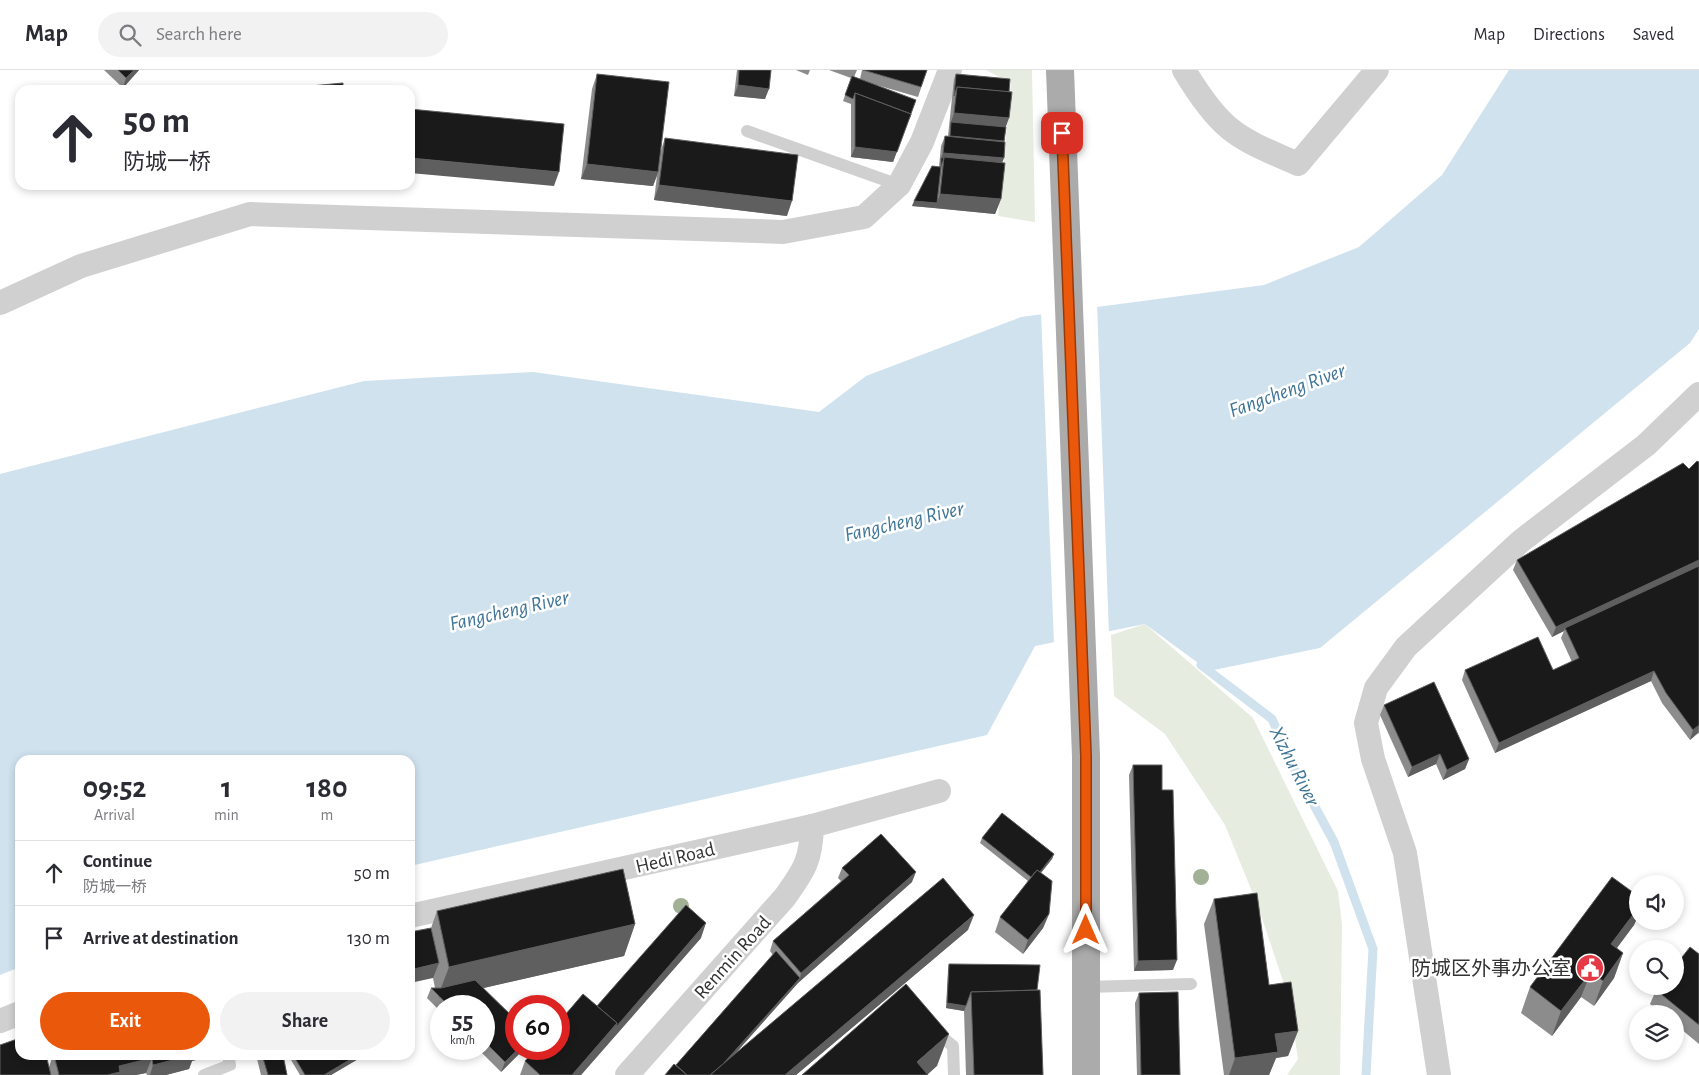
<!DOCTYPE html>
<html lang="en">
<head>
<meta charset="utf-8">
<style>
	:root { --surface:#fff; --page:#f2f2f3; --text:#2b2b33; --muted:#7c7c81; --line:#e1e1e2; --accent:#ea580c }
	body { margin:0; font-family:"Alegreya Sans","Noto Sans SC",sans-serif; background:var(--page); color:var(--text); height:100vh; display:flex; flex-direction:column; font-size:19px; white-space:nowrap }
	* { box-sizing:border-box; margin:0 }
	p { font-size:16px; color:var(--muted) }
	.icon { flex:none; width:28px; height:28px; fill:none; stroke:currentColor; stroke-width:2; stroke-linecap:round; stroke-linejoin:round }
	.map { position:relative; flex:1; overflow:hidden }
	.details { position:absolute; left:15px; top:685px; width:400px; height:305px; display:flex; flex-direction:column; background:var(--surface); border-radius:15px; box-shadow:0 2px 8px #0003 }
	.details>* { flex:none }
	.banner { position:absolute; left:15px; top:15px; width:400px; height:105px; border-radius:15px; box-shadow:0 2px 8px #0003; background:#fff; color:var(--text); overflow:hidden }
	.fabs { position:absolute; left:1629px; top:805px; display:grid; gap:10px }
	.fabs a { display:grid; place-items:center; width:55px; height:55px; border-radius:50%; background:var(--surface); box-shadow:0 2px 8px #0003; font-size:25px }
	.speed { position:absolute; left:430px; top:925px; display:flex; gap:10px; font-size:25px; font-weight:700; text-align:center }
	.speed>* { display:grid; place-content:center; width:65px; height:65px; border-radius:50%; background:var(--surface); box-shadow:0 2px 8px #0003; line-height:1 }
	.speed small { font-size:12px; font-weight:400 }
	.speed .limit { border:8px solid #d22; background:#fff; color:#111 }
	.pin { position:absolute; display:grid; place-items:center; width:42px; height:42px; color:#fff; margin:-21px; border-radius:10px; box-shadow:0 2px 8px #0006 }
	.me { position:absolute; width:55px; margin:-28px; rotate:0deg; stroke-linejoin:round; filter:drop-shadow(0 0 4px #0008) }
	.turn { display:flex; align-items:center; gap:18px; height:105px; padding:0 25px; font-size:22px }
	.turn .icon { width:65px; height:65px; stroke-width:2.5 }
	.turn b { display:block; font-size:35px; line-height:42px }
	.eta { display:flex; justify-content:space-evenly; align-items:center; height:85px; text-align:center }
	.eta b { font-size:30px; font-weight:700; line-height:35px }
	.action { display:flex; gap:10px; margin-top:auto; padding:10px 25px }
	.action a { flex:1; height:58px; border-radius:30px; background:var(--accent); color:#fff; font-size:20px; font-weight:700; line-height:58px; text-align:center }
	.action a+a { background:var(--page); color:var(--text) }
	ul { padding:0; list-style:none }
	li { display:flex; align-items:center; gap:15px; height:65px; padding:0 25px; border-top:1px solid var(--line) }
	li div { flex:1 }
	li b { display:block; font-size:19px }
	li em { font-style:normal }
	header { display:flex; align-items:center; gap:30px; box-sizing:border-box; height:70px; padding:0 25px; background:var(--surface); border-bottom:1px solid var(--line) }
	header strong { font-size:24px }
	nav { display:flex; gap:28px; margin-inline-start:auto; font-size:18px }
	.search { width:350px; height:45px; background:var(--page); display:flex; align-items:center; gap:12px; box-sizing:border-box; padding:0 18px; border-radius:28px; color:var(--muted); font-size:19px }
	.map>svg:first-child { display:block }
	.green { fill:#e6ecdf }
	.water { fill:#cfe2ee }
	.pier { fill:#fff }
	.lines { fill:none; stroke-linecap:round; stroke-linejoin:round }
	.stream { stroke:#cfe2ee; stroke-width:9 }
	.lane { stroke:#d0d0d0; stroke-width:12 }
	.street { stroke:#d0d0d0; stroke-width:24 }
	.primary { stroke:#ababab; stroke-width:28 }
	.tree { fill:#a2b095 }
	.wall { fill:#8c8c8c }
	.shaded-wall { fill:#5f5f5f }
	.building { fill:#1a1a1a; stroke:#5f5f5f }
	.route-casing { stroke:#983908; stroke-width:12 }
	.route { stroke:#ea580c; stroke-width:9 }
	.labels { text-anchor:middle; stroke-width:5; stroke-linejoin:round; paint-order:stroke }
	.street-label { font-size:20px; fill:#333; stroke:#fff }
	.poi-label { font-size:20px; fill:#333; stroke:#fff; text-anchor:end }
	.water-label { font-size:21px; font-style:italic; fill:#3f7597; stroke:#fff }
</style>
</head>
<body>
<header>
<strong>Map</strong>
<div class="search"><svg class="icon" aria-label="search" viewBox="0 0 24 24"><circle cx="10" cy="10" r="6"/><path d="M15 15l6 6"/></svg>Search here</div>
<nav><a>Map</a><a>Directions</a><a>Saved</a></nav>
</header>
<div class="map">
<svg width="1699" height="1005" viewBox="0 0 1699 1005">
	<rect width="100%" height="100%" fill="#fff"/>
	<g class="green">
		<polygon points="986,0 1032,0 1035,152 998,146 1011,13"/>
		<polygon points="1145,554 1253,648 1338,821 1342,854 1340,1005 1287,1005 1298,989 1289,929 1259,839 1225,755 1165,664 1114,626 1111,565"/>
	</g>
	<polygon class="water" points="1509,0 1699,0 1699,259 1690,273 1320,578 1209,601 1145,554 1035,576 987,665 410,796 410,690 20,690 20,897 0,905 0,404 364,311 533,302 819,342 866,306 1021,247 1264,215 1359,177 1442,105"/>
	<polygon class="pier" points="1097,234 1109,564 1054,575 1041,242"/>
	<g class="lines">
		<polyline class="stream" points="1201,595 1272,649 1295,700 1334,772 1373,879 1366,1005"/>
		<g class="lane">
			<polyline points="747,61 899,115"/>
			<polyline points="1086,917 1191,914"/>
			<polyline points="934,961 953,976 954,1005"/>
			<polyline points="204,1005 230,995 228,985"/>
		</g>
		<g class="street">
			<path d="M 1184,0 C 1196,20 1211,43 1229,58 C 1248,74 1276,84 1298,94 L 1377,0"/>
			<polyline points="0,233 81,196 250,144 783,162 864,147 899,115 922,72 950,0"/>
			<polyline points="410,846 812,756 939,721"/>
			<polyline points="0,951 20,943"/>
			<path d="M 627,1005 L 785,827 C 805,799 811,790 812,756"/>
			<polyline points="1439,1005 1405,783 1373,689 1366,653 1376,618 1406,577 1521,471 1646,375 1699,324"/>
		</g>
		<polyline class="primary" points="1060,0 1086,686 1086,1005"/>
	</g>
	<g class="tree">
		<circle cx="1201" cy="807" r="8"/>
		<circle cx="681" cy="836" r="8"/>
	</g>
	<g class="wall">
		<polygon points="104,0 139,0 123,18"/>
		<polygon points="737,0 771,0 765,29 734,26"/>
		<polygon points="796,0 810,0 808,5"/>
		<polygon points="829,0 857,0 854,7 860,9 862,0 927,0 918,27 873,14 916,30 893,92 851,87 851,34 843,31 851,8"/>
		<polygon points="597,4 661,80 665,68 787,146 654,130 657,106 653,116 581,109 592,19"/>
		<polygon points="956,4 1006,57 1002,93 1001,129 995,144 912,136 939,97 941,76 945,66 948,66 954,9"/>
		<polygon points="1699,392 1699,664 1698,663 1690,670 1662,633 1651,611 1495,683 1462,610 1465,600 1553,600 1572,592 1561,568 1564,561 1552,567 1513,500 1517,490 1689,399"/>
		<polygon points="1384,635 1469,689 1465,699 1443,710 1436,694 1408,707 1380,645"/>
		<polygon points="1133,695 1162,720 1173,900 1134,901 1129,705"/>
		<polygon points="982,768 1054,784 1052,789 1041,803 1049,844 1043,858 1023,884 995,862 1000,847 1028,811 980,773"/>
		<polygon points="842,798 912,812 798,913 734,985 968,860 796,1005 665,1005 676,995 773,885 770,881 773,871 841,811 838,808"/>
		<polygon points="1638,826 1638,846 1634,855 1617,878 1623,883 1614,908 1594,936 1581,927 1552,966 1521,943 1530,917"/>
		<polygon points="1214,829 1298,961 1288,986 1276,988 1269,1005 1224,1005 1204,854"/>
		<polygon points="437,841 635,854 624,886 483,918 516,979 524,979 501,1002 478,979 484,979 484,936 441,936 441,942 427,928 431,918 435,918 433,908 431,858"/>
		<polygon points="701,868 581,1005 520,1005 525,991 597,936"/>
		<polygon points="1699,884 1699,974 1675,954 1675,944 1662,944 1650,934 1656,920"/>
		<polygon points="949,894 1037,920 1043,1005 966,1005 964,941 946,938 948,900"/>
		<polygon points="1139,923 1180,1005 1137,1005 1135,933"/>
		<polygon points="53,985 204,985 203,988 192,991 189,999 166,1005 147,1005 146,1003 136,1005 0,1005 49,997"/>
		<polygon points="256,985 283,985 287,1005 261,1005"/>
		<polygon points="288,985 365,985 331,1005 300,1005"/>
	</g>
	<g class="shaded-wall">
		<polygon points="134,0 139,0 123,18 126,8"/>
		<polygon points="738,15 769,19 765,29 734,26"/>
		<polygon points="916,30 893,92 851,87 855,77"/>
		<polygon points="954,43 1009,48 1004,62 951,52"/>
		<polygon points="943,83 1004,88 1000,98 944,87 942,93 941,88"/>
		<polygon points="410,88 559,102 554,116 410,103"/>
		<polygon points="587,94 658,102 653,116 581,109"/>
		<polygon points="659,115 792,131 787,146 654,130"/>
		<polygon points="940,124 1001,129 995,144 935,138"/>
		<polygon points="914,131 937,133 935,138 912,136"/>
		<polygon points="1699,490 1699,498 1565,558 1564,561 1552,567 1556,557"/>
		<polygon points="1654,601 1651,611 1495,683 1499,673"/>
		<polygon points="1699,655 1698,663 1690,670 1693,660"/>
		<polygon points="1440,684 1436,694 1408,707 1412,697"/>
		<polygon points="1469,689 1465,699 1443,710 1447,700"/>
		<polygon points="1054,784 1052,789 1032,814 1034,809"/>
		<polygon points="916,802 912,812 798,913 716,1005 713,1005 800,908 801,903"/>
		<polygon points="1638,838 1638,846 1634,855 1601,899 1611,874"/>
		<polygon points="1049,844 1043,858 1023,884 1028,870"/>
		<polygon points="974,845 968,860 796,1005 785,1005"/>
		<polygon points="706,853 701,868 581,1005 572,1005 617,953"/>
		<polygon points="635,854 624,886 440,928 438,926 449,897"/>
		<polygon points="1623,883 1614,908 1594,936 1603,911"/>
		<polygon points="1177,890 1173,900 1134,901 1138,891"/>
		<polygon points="439,893 433,908 410,913 410,900"/>
		<polygon points="1591,902 1581,927 1552,966 1561,941"/>
		<polygon points="947,933 966,936 964,941 946,938"/>
		<polygon points="1298,961 1288,986 1276,988 1269,1005 1229,1005 1235,988 1275,964"/>
		<polygon points="949,964 937,996 927,1005 917,992"/>
		<polygon points="518,979 524,979 501,1002 505,992"/>
		<polygon points="189,985 204,985 203,988 192,991 189,999 166,1005 150,1005 153,995"/>
		<polygon points="358,985 365,985 331,1005 324,1005"/>
		<polygon points="152,988 146,1003 136,1005 107,1005 119,996"/>
	</g>
	<g class="building">
		<polygon points="118,0 134,0 126,8"/>
		<polygon points="739,0 771,0 769,19 738,15"/>
		<polygon points="863,0 927,0 921,17"/>
		<polygon points="597,4 669,12 658,102 587,94"/>
		<polygon points="956,4 1010,9 1009,22 957,17 954,26"/>
		<polygon points="852,6 916,30 909,49 911,44 855,23 853,29 845,25"/>
		<polygon points="343,13 343,20 267,20"/>
		<polygon points="957,17 1012,22 1009,48 954,43"/>
		<polygon points="855,23 911,44 897,82 855,77"/>
		<polygon points="410,39 564,54 559,102 410,88"/>
		<polygon points="951,52 1006,57 1004,71 950,66"/>
		<polygon points="945,66 1005,72 1004,88 943,83"/>
		<polygon points="665,68 798,85 792,131 659,115"/>
		<polygon points="944,87 1005,93 1001,129 940,124"/>
		<polygon points="941,88 944,88 941,97"/>
		<polygon points="932,96 941,97 937,133 914,131"/>
		<polygon points="1697,391 1699,392 1699,490 1556,557 1517,490 1683,393 1689,399"/>
		<polygon points="1699,496 1699,655 1693,660 1666,623 1654,601 1499,673 1465,600 1538,567 1553,600 1579,588 1565,558"/>
		<polygon points="1434,612 1469,689 1447,700 1440,684 1412,697 1384,635"/>
		<polygon points="1133,695 1162,695 1162,720 1173,720 1177,890 1138,891"/>
		<polygon points="1002,743 1054,784 1040,802 1037,800 1031,807 982,768"/>
		<polygon points="881,764 916,802 801,903 773,871 849,805 842,798"/>
		<polygon points="623,799 635,854 449,897 437,841"/>
		<polygon points="1037,800 1052,811 1049,844 1028,870 1000,847"/>
		<polygon points="1612,807 1638,826 1638,838 1611,874 1623,883 1603,911 1591,902 1561,941 1530,917"/>
		<polygon points="943,808 974,845 785,1005 710,1005"/>
		<polygon points="1257,823 1269,915 1291,912 1298,961 1275,964 1278,982 1235,988 1214,829"/>
		<polygon points="686,835 706,853 616,957 617,953 597,936"/>
		<polygon points="431,858 439,893 410,900 410,862"/>
		<polygon points="1690,877 1699,884 1699,955 1656,920 1658,916 1675,916 1675,896"/>
		<polygon points="776,881 800,908 723,994 710,1005 687,1005 676,995"/>
		<polygon points="949,894 1040,895 1037,920 971,922 966,936 947,933"/>
		<polygon points="475,910 516,950 516,979 518,979 505,992 484,971 484,936 449,936 431,918 441,918"/>
		<polygon points="906,914 949,964 917,992 928,1005 802,1005"/>
		<polygon points="1040,920 1043,1005 974,1005 971,922"/>
		<polygon points="1178,922 1180,1005 1141,1005 1139,923"/>
		<polygon points="583,924 617,953 572,1005 540,1005 525,991 536,979 559,979 559,952"/>
		<polygon points="20,968 20,985 46,985 51,1005 0,1005 0,975"/>
		<polygon points="54,985 193,985 153,995 152,988 119,996 120,1002 107,1005 59,1005"/>
		<polygon points="262,985 283,985 287,1005 268,1005"/>
		<polygon points="293,985 358,985 324,1005 305,1005"/>
		<polygon points="674,994 687,1005 665,1005"/>
	</g>
	<g class="lines">
		<defs>
			<polyline id="route" points="1062,63 1086,686 1086,860"/>
		</defs>
		<use href="#route" class="route-casing"/>
		<use href="#route" class="route"/>
	</g>
	<defs>
		<symbol id="civic-disc" viewBox="-11 -11 22 22"><circle r="9.5" fill="#e63946" stroke="#fff"/><path d="M-.6-6.5H3V-4.5H.6V-3L4-1V1h2V6H-6V1h2V-1L-.6-3ZM-1.2 2.5V6h2.4V2.5Z" fill="#fff"/></symbol>
	</defs>
	<g fill-rule="evenodd">
		<use href="#civic-disc" x="1574" y="882" width="32" height="32"/>
	</g>
	<g class="labels">
		<g class="street-label">
			<text transform="translate(675 787) rotate(-13)" y="7">Hedi Road</text>
			<text transform="translate(732 887) rotate(-48)" y="7">Renmin Road</text>
		</g>
		<g class="poi-label">
			<text x="1571" y="905">防城区外事办公室</text>
		</g>
		<g class="water-label">
			<text transform="translate(1287 320) rotate(-20)" y="7">Fangcheng River</text>
			<text transform="translate(904 451) rotate(-13)" y="7">Fangcheng River</text>
			<text transform="translate(509 540) rotate(-13)" y="7">Fangcheng River</text>
			<text transform="translate(1295 696) rotate(63)" y="7">Xizhu River</text>
		</g>
	</g>
</svg>
<div class="fabs">
<a><svg class="icon" aria-label="sound" viewBox="0 0 24 24"><path d="M4 9h4l5-4v14l-5-4H4zM17 9q2 3 0 6"/></svg></a>
<a><svg class="icon" aria-label="search" viewBox="0 0 24 24"><circle cx="10" cy="10" r="6"/><path d="M15 15l6 6"/></svg></a>
<a><svg class="icon" aria-label="layers" viewBox="0 0 24 24"><path d="M12 4l9 5-9 5-9-5zM3 14l9 5 9-5"/></svg></a>
</div>
<div class="speed"><div>55<small>km/h</small></div><div class="limit">60</div></div>
<div class="pin" style="left:1062px;top:63px;background:#d93025"><svg class="icon" aria-label="arrive" viewBox="0 0 24 24"><path d="M6 21V4h12l-3 4 3 4H6"/></svg></div>
<svg class="me" style="left:1086px;top:860px" viewBox="-20 -20 40 40"><path d="M0-17L14 15 0 8-14 15z" fill="#ea580c" stroke="#fff" stroke-width="4"/></svg>
<div class="banner">
<div class="turn"><svg class="icon" aria-label="ahead" viewBox="0 0 24 24"><path d="M12 20V5M6 11l6-6 6 6"/></svg><div><b>50 m</b>防城一桥</div></div>
</div>
<section class="details">
<div class="eta">
<div><b>09:52</b><p>Arrival</p></div>
<div><b>1</b><p>min</p></div>
<div><b>180</b><p>m</p></div>
</div>
<ul>
<li><svg class="icon" aria-label="ahead" viewBox="0 0 24 24"><path d="M12 20V5M6 11l6-6 6 6"/></svg><div><b>Continue</b><p>防城一桥</p></div><em>50 m</em></li>
<li><svg class="icon" aria-label="arrive" viewBox="0 0 24 24"><path d="M6 21V4h12l-3 4 3 4H6"/></svg><div><b>Arrive at destination</b></div><em>130 m</em></li>
</ul>
<div class="action"><a>Exit</a><a>Share</a></div>
</section>
</div>
</body>
</html>
